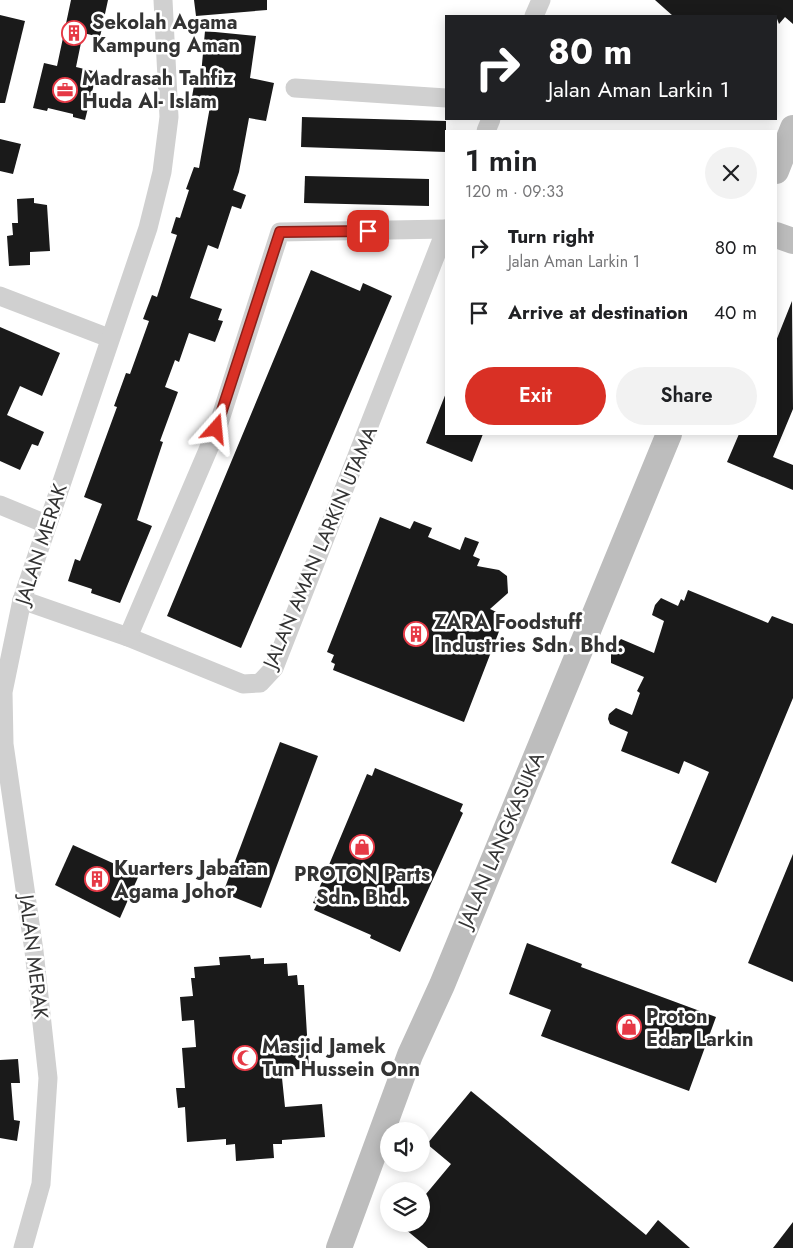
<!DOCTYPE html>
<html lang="en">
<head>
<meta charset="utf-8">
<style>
	:root { --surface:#fff; --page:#f2f2f2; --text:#202124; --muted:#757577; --accent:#d93025 }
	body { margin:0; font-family:Jost,sans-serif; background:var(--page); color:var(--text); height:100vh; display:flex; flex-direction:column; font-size:19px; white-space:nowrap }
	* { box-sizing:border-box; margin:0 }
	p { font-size:16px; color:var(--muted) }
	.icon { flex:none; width:28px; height:28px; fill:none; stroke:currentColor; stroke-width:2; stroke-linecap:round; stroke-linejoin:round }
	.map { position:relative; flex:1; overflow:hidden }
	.side { position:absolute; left:445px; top:130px; width:332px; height:305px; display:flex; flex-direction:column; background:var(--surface); border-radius:0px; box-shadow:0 2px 12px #0003 }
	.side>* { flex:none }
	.guide { position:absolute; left:445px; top:15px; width:332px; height:105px; border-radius:0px; box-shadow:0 2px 12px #0003; background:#202124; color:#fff; overflow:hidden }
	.buttons { position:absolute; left:380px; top:1122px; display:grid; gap:10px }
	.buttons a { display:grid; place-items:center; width:50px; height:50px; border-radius:50%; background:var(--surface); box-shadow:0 2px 12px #0003; font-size:25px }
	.pin { position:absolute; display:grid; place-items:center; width:42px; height:42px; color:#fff; margin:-21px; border-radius:10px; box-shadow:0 2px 8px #0006 }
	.me { position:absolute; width:55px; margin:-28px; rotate:18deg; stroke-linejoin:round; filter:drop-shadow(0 0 4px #0008) }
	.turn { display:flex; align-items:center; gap:18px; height:105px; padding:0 20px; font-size:22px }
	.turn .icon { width:65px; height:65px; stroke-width:2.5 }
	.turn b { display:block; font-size:35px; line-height:42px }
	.round { display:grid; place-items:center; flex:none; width:52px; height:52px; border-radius:26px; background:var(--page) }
	.overview { display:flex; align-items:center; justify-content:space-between; height:85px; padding:0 20px }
	h1 { font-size:30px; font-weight:600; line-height:38px }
	.cta { display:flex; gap:10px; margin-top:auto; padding:10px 20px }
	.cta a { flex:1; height:58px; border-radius:30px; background:var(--accent); color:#fff; font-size:20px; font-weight:600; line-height:58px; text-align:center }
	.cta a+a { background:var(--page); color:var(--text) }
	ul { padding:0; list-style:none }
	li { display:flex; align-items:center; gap:15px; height:65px; padding:0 20px }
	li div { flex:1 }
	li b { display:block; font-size:19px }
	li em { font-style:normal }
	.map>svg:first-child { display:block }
	.building { fill:#1a1a1a }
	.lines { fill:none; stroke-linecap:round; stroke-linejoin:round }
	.street { stroke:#d0d0d0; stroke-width:19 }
	.secondary { stroke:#bdbdbd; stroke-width:26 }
	.route-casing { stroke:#8d1f18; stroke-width:12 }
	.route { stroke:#d93025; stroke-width:9 }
	.labels { text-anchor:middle; stroke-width:5; stroke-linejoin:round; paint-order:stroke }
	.poi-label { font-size:20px; font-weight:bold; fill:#333; stroke:#fff; text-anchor:start }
	.street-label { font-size:20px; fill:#333; stroke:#fff }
</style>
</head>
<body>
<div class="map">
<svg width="793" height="1248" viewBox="0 0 793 1248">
	<rect width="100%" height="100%" fill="#fff"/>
	<g class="building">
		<polygon points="71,0 108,0 100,37 83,33 76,67 97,72 85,120 73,117 73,114 48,108 47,111 33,108 44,63 57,66"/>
		<polygon points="194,0 267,0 267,10 196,16"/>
		<polygon points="655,0 793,0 793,24 785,17 779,24 776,16 673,16"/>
		<polygon points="0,15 25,21 5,103 0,103"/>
		<polygon points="205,31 256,36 250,78 274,83 266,121 249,118 239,172 233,190 246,195 241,209 232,206 218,249 208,245 190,298 222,309 218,320 223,321 215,342 189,333 179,362 175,360 165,387 178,392 160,441 163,442 137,520 152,526 120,603 91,593 92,589 68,581 75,559 80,561 102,504 84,497 117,407 114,406 126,373 130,374 149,321 143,319 152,295 157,297 177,235 171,233 176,217 180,218 189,190 186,189 194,167 199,168 211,101 192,97 196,74 201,75"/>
		<polygon points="302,117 446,121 446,152 301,147"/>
		<polygon points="0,139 21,144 13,174 0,171"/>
		<polygon points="305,176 429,179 429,206 304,203"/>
		<polygon points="34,198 34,203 47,205 50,251 30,252 30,265 9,266 7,236 13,235 12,223 18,223 17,199"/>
		<polygon points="311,270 360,291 363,283 392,296 241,648 167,616"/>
		<polygon points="792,301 793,409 773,457 793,465 793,490 727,462 739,434 776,434 776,341"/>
		<polygon points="0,327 60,353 42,396 20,386 7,415 44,432 38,446 32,444 20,470 0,461"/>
		<polygon points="446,393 446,434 483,434 472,462 426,443"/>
		<polygon points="380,517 410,529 414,521 432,528 428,537 460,550 465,537 479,542 473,556 480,559 477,566 499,570 507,576 508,593 490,609 505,616 464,722 333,670 335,664 331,662 334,655 327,652"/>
		<polygon points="688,590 768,623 772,616 793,624 793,698 716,883 671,863 709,772 684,761 679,774 621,751 628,732 610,724 608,719 609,714 616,708 632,715 640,693 637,691 644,677 611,663 611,652 614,647 621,639 654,653 664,621 652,615 655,605 661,598 678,606 681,599 684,601"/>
		<polygon points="280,742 318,756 261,908 223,893"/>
		<polygon points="375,768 463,804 460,811 463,813 400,952 370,938 371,935 314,910 317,904 313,903 367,774 372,776"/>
		<polygon points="73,845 139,875 120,918 55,885"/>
		<polygon points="793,854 793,982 748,963"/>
		<polygon points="527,943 582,964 581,967 716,1017 689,1091 541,1036 551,1010 509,994"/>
		<polygon points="250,955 251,959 264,958 264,964 287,963 288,976 297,975 298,985 304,985 309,1068 290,1070 291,1077 282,1078 285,1107 322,1104 325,1137 282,1140 282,1144 273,1144 274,1158 236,1161 235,1144 226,1145 226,1139 187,1142 185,1107 178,1108 176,1088 185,1088 182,1048 196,1047 194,1020 182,1021 180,997 193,996 191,978 195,978 194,967 220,965 219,957"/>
		<polygon points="18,1059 20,1083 11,1083 14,1120 20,1121 17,1141 0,1138 0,1060"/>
		<polygon points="471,1091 646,1235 658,1220 690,1248 428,1248 399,1224 421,1224 421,1200 451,1164 427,1144"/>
		<polygon points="793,1222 793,1248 773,1248"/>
	</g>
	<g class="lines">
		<g class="street">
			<polyline points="534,16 541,0"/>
			<polyline points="295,88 446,98"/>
			<polyline points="486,131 491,119"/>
			<polyline points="0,296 109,338"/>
			<polyline points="0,505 46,524"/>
			<polyline points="22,600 128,637 243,684 260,683 274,668 446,229"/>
			<polyline points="128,637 217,429 280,232 446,229"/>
			<polyline points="23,1248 41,1184 48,1078 34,951 4,744 3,692 22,600 148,228 162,172 169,117 163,0"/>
		</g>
		<g class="secondary">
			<polyline points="776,171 793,128"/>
			<polyline points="776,235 793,241"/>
			<polyline points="339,1248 410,1055 442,985 669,434"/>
		</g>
	</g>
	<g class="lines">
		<defs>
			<polyline id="route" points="216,429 280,232 368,231"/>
		</defs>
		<use href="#route" class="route-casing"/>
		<use href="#route" class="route"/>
	</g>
	<defs>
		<symbol id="building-ring" viewBox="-11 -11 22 22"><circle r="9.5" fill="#fff" stroke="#e63946" stroke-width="1.5"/><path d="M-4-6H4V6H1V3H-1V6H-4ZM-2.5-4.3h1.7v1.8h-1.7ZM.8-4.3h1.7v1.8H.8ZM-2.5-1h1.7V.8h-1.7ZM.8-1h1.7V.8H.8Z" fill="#e63946"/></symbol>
		<symbol id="office-ring" viewBox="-11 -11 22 22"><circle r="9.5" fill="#fff" stroke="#e63946" stroke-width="1.5"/><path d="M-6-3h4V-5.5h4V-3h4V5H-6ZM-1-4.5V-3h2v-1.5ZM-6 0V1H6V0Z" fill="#e63946"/></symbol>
		<symbol id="shop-ring" viewBox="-11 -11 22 22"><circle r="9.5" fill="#fff" stroke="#e63946" stroke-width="1.5"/><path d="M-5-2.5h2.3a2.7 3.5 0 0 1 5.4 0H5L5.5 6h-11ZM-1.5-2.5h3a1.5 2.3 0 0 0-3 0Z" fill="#e63946"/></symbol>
		<symbol id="mosque-ring" viewBox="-11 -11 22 22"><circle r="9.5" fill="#fff" stroke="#e63946" stroke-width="1.5"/><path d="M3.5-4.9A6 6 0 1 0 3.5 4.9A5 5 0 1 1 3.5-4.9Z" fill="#e63946"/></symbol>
	</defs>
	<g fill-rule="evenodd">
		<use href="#building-ring" x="60" y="19" width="28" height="28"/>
		<use href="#office-ring" x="51" y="76" width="28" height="28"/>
		<use href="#building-ring" x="402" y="620" width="28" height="28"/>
		<use href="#shop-ring" x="348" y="833" width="28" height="28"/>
		<use href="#building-ring" x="83" y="865" width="28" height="28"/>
		<use href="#shop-ring" x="615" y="1013" width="28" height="28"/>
		<use href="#mosque-ring" x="231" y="1044" width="28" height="28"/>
	</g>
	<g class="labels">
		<g class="poi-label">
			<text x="92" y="29">Sekolah Agama<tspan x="92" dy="23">Kampung Aman</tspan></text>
			<text x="82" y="85">Madrasah Tahfiz<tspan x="82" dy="23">Huda Al- Islam</tspan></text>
			<text x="434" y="629">ZARA Foodstuff<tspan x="434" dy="23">Industries Sdn. Bhd.</tspan></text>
			<text x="114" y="875">Kuarters Jabatan<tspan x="114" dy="23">Agama Johor</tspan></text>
			<text x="362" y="881" text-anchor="middle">PROTON Parts<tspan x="362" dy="23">Sdn. Bhd.</tspan></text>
			<text x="646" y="1023">Proton<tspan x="646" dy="23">Edar Larkin</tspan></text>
			<text x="262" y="1053">Masjid Jamek<tspan x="262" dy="23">Tun Hussein Onn</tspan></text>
		</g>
		<g class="street-label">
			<text transform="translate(41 544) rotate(-72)" y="7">JALAN MERAK</text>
			<text transform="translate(320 547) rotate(-67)" y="7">JALAN AMAN LARKIN UTAMA</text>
			<text transform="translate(501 840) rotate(-67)" y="7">JALAN LANGKASUKA</text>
			<text transform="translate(34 957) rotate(83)" y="7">JALAN MERAK</text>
		</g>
	</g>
</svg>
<div class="buttons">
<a><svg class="icon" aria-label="sound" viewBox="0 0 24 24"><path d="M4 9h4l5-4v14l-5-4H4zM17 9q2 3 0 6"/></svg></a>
<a><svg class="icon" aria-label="layers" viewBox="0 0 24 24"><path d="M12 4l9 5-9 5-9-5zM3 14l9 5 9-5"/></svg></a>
</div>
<div class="pin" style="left:368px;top:231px;background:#d93025"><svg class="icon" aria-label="arrive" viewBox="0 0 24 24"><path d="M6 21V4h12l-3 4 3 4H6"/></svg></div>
<svg class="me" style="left:216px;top:429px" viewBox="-20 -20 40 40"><path d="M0-17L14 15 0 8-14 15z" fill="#d93025" stroke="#fff" stroke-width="4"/></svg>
<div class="guide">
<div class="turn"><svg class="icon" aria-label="right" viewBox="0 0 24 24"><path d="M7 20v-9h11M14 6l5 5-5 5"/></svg><div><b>80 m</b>Jalan Aman Larkin 1</div></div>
</div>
<section class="side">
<div class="overview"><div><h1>1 min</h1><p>120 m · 09:33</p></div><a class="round"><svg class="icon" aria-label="close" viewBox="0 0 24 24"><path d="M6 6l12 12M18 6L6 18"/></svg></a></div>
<ul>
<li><svg class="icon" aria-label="right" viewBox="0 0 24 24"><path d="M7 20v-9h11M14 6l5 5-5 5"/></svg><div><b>Turn right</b><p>Jalan Aman Larkin 1</p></div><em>80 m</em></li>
<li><svg class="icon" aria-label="arrive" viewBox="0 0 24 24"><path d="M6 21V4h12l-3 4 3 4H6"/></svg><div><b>Arrive at destination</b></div><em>40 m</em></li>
</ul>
<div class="cta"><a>Exit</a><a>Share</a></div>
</section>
</div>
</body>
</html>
